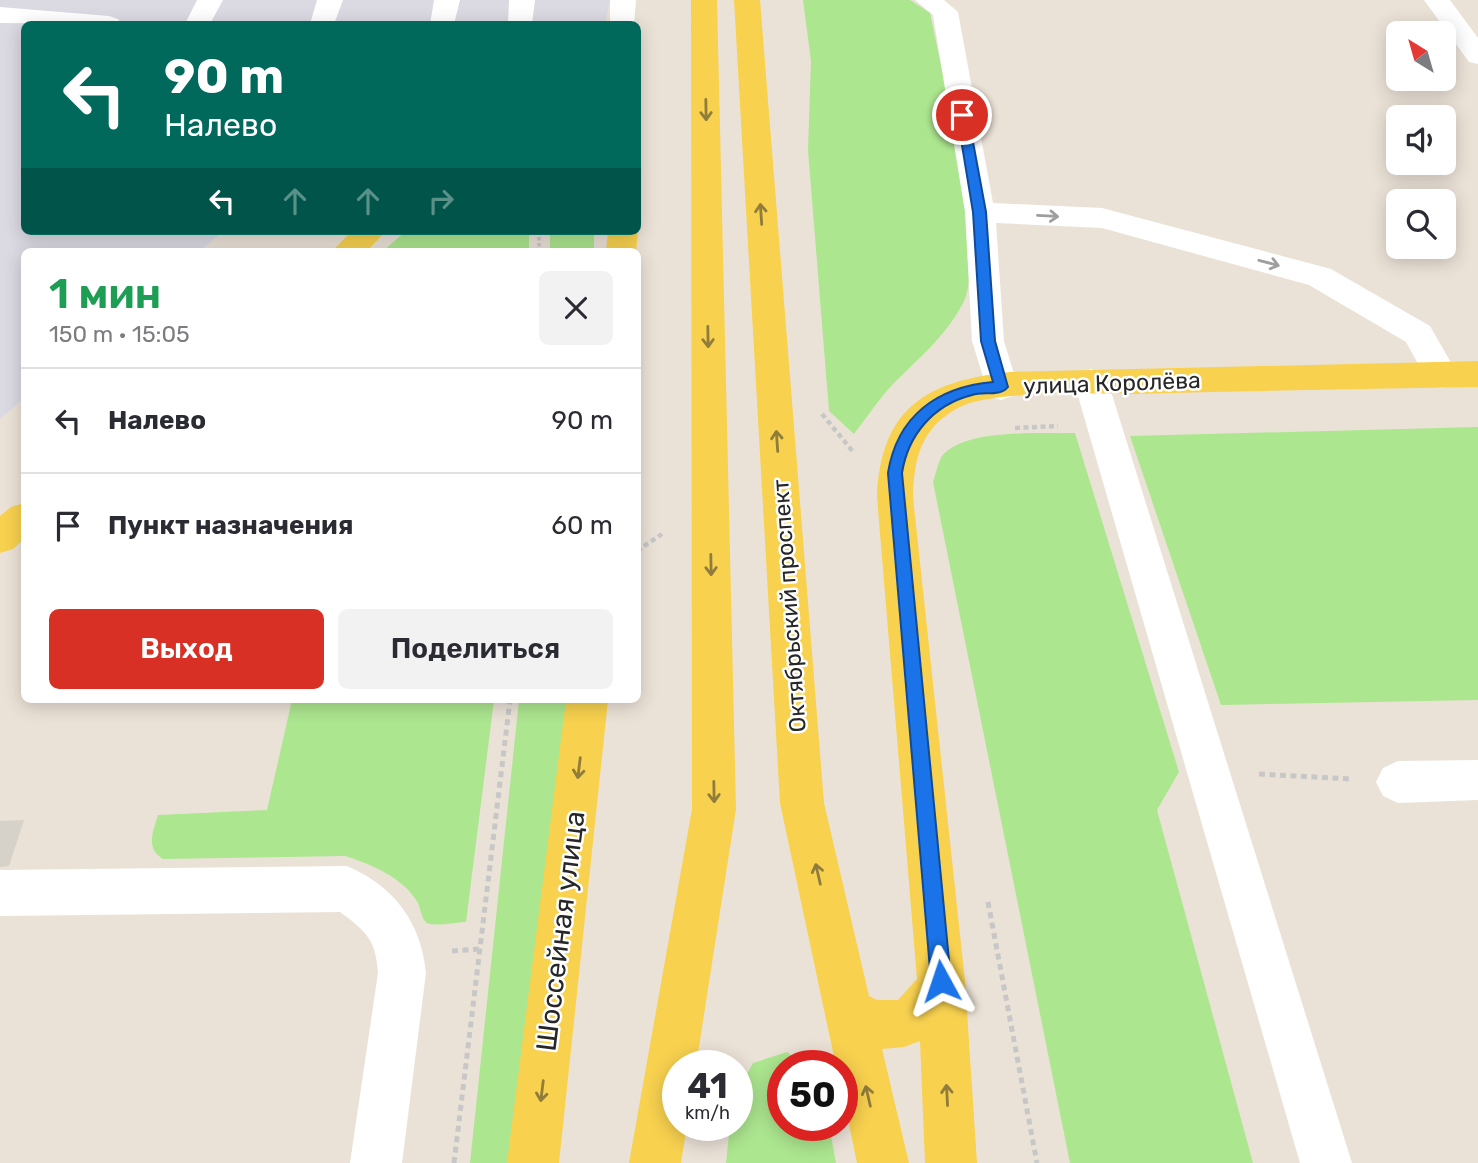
<!DOCTYPE html>
<html lang="ru">
<head>
<meta charset="utf-8">
<style>
	:root { --surface:#fff; --page:#f2f2f3; --text:#2b2b33; --muted:#7c7c81; --line:#e1e1e2; --accent:#d93025 }
	body { margin:0; font-family:Rubik,sans-serif; background:var(--page); color:var(--text); height:100vh; display:flex; flex-direction:column; font-size:26px; white-space:nowrap }
	* { box-sizing:border-box; margin:0 }
	p { font-size:23px; color:var(--muted) }
	.icon { flex:none; width:38px; height:38px; fill:none; stroke:currentColor; stroke-width:2; stroke-linecap:round; stroke-linejoin:round }
	.map { position:relative; flex:1; overflow:hidden }
	.sheet { position:absolute; left:21px; top:248px; width:620px; height:455px; display:flex; flex-direction:column; background:var(--surface); border-radius:10px; box-shadow:0 4px 18px #0003 }
	.sheet>* { flex:none }
	.guide { position:absolute; left:21px; top:21px; width:620px; height:214px; border-radius:10px; box-shadow:0 4px 18px #0003; background:#00695c; color:#fff; overflow:hidden }
	.needle { width:46px; rotate:323deg }
	.controls { position:absolute; left:1386px; top:21px; display:grid; gap:14px }
	.controls a { display:grid; place-items:center; width:70px; height:70px; border-radius:10px; background:var(--surface); box-shadow:0 4px 18px #0003; font-size:35px }
	.speed { position:absolute; left:662px; top:1050px; display:flex; gap:14px; font-size:35px; font-weight:700; text-align:center }
	.speed>* { display:grid; place-content:center; width:91px; height:91px; border-radius:50%; background:var(--surface); box-shadow:0 4px 18px #0003; line-height:1 }
	.speed small { font-size:18px; font-weight:400 }
	.speed .limit { border:10px solid #d22; background:#fff; color:#111 }
	.pin { position:absolute; display:grid; place-items:center; width:60px; height:60px; color:#fff; margin:-30px; border:4px solid #fff; border-radius:50%; box-shadow:0 2px 7px #0007 }
	.me { position:absolute; width:77px; margin:-38px; rotate:355deg; stroke-linejoin:round; filter:drop-shadow(0 0 5px #0008) }
	.turn { display:flex; align-items:center; gap:24px; height:147px; padding:0 28px; font-size:32px }
	.turn .icon { width:91px; height:91px; stroke-width:2.5 }
	.turn b { display:block; font-size:49px; line-height:60px }
	.lanes { display:flex; align-items:center; height:66px; padding:0 28px; background:#0003; justify-content:center; gap:35px; direction:ltr }
	.lanes .off { opacity:.35 }
	.round { display:grid; place-items:center; flex:none; width:74px; height:74px; border-radius:10px; background:var(--page) }
	.overview { display:flex; align-items:center; justify-content:space-between; height:119px; padding:0 28px }
	h1 { font-size:42px; font-weight:600; line-height:52px; color:#1e9e55 }
	.action { display:flex; gap:14px; margin-top:auto; padding:14px 28px }
	.action a { flex:1; height:80px; border-radius:10px; background:var(--accent); color:#fff; font-size:28px; font-weight:600; line-height:80px; text-align:center }
	.action a+a { background:var(--page); color:var(--text) }
	ul { padding:0; list-style:none }
	li { display:flex; align-items:center; gap:21px; height:105px; padding:0 28px; border-top:2px solid var(--line) }
	li div { flex:1 }
	li b { display:block; font-size:26px }
	li em { font-style:normal }
	.map>svg:first-child { display:block }
	.industrial { fill:#dbd9e2 }
	.green { fill:#ace68f }
	.plaza { fill:#d6d2ca }
	.lines { fill:none; stroke-linecap:round; stroke-linejoin:round }
	.path-far2 { stroke:#c7c7c7; stroke-width:3.5; stroke-dasharray:3.5 2.5; stroke-linecap:butt }
	.path-far1 { stroke:#c7c7c7; stroke-width:4.5; stroke-dasharray:5 3.5; stroke-linecap:butt }
	.path { stroke:#c7c7c7; stroke-width:5; stroke-dasharray:6 4.5; stroke-linecap:butt }
	.minor { fill:#fff; fill-rule:evenodd }
	.major { fill:#f8d14f; fill-rule:evenodd }
	.oneway { stroke:#907c3b }
	.oneway2 { stroke:#9e9e9e }
	.route { fill:#1a73e8; stroke:#114b97; stroke-width:2 }
	.labels { text-anchor:middle; stroke-width:5; stroke-linejoin:round; paint-order:stroke }
	.street-label { font-size:23px; fill:#272727; stroke:#fff }
	.near-street-label { font-size:28px; fill:#272727; stroke:#fff }
</style>
</head>
<body>
<div class="map">
<svg width="1478" height="1163" viewBox="0 0 1478 1163">
	<rect width="100%" height="100%" fill="#ebe2d7"/>
	<polygon class="industrial" points="0,0 610,0 605,24 24,24 24,231 224,231 198,252 24,252 24,398 0,419"/>
	<g class="green">
		<path d="M 803,0 L 910,0 L 930,13 C 941,67 987,261 963,303 C 946,336 919,358 893,384 C 879,399 867,417 854,434 L 829,411 L 808,150 L 811,61 Z"/>
		<polygon points="406,231 529,231 529,252 382,252"/>
		<rect x="550" y="231" width="44" height="21"/>
		<polygon points="1478,427 1478,700 1221,705 1130,436"/>
		<path d="M 1075,433 L 1179,772 L 1157,810 L 1253,1163 L 1070,1163 L 933,482 C 936,474 938,462 942,456 C 965,428 1041,434 1075,433 Z"/>
		<path d="M 292,700 L 494,700 L 466,922 C 456,922 436,927 427,923 C 421,919 421,909 418,903 C 404,878 371,864 345,856 L 163,859 C 145,848 153,832 158,815 L 267,810 Z"/>
		<polygon points="519,700 582,700 547,1163 470,1163"/>
		<polygon points="787,1052 805,1066 782,1066 782,1125 829,1125 836,1163 726,1163 730,1125 737,1125 737,1093 753,1063"/>
	</g>
	<polygon class="plaza" points="24,820 9,866 0,867 0,821"/>
	<g class="lines">
		<polyline class="path-far2" points="539,231 539,252"/>
		<g class="path-far1">
			<polyline points="822,414 854,453"/>
			<polyline points="1015,428 1058,426"/>
			<polyline points="637,551 662,534"/>
		</g>
		<g class="path">
			<polyline points="1259,774 1351,779"/>
			<polyline points="988,902 1037,1163"/>
			<polyline points="452,951 479,949"/>
			<polyline points="454,1163 510,700"/>
		</g>
		<g class="minor">
			<polygon points="197,0 223,0 210,24 185,24"/>
			<polygon points="317,0 343,0 334,24 310,24"/>
			<polygon points="434,0 460,0 454,24 430,24"/>
			<polygon points="509,0 535,0 532,24 508,24"/>
			<polygon points="610,0 636,0 634,24 610,24"/>
			<polygon points="915,0 944,0 958,12 993,203 1102,208 1331,269 1430,326 1458,375 1453,384 1441,388 1429,384 1406,342 1309,285 1102,228 996,223 1004,341 1018,387 1013,396 1001,400 989,396 972,341 965,212 933,15"/>
			<polygon points="1424,0 1450,0 1478,38 1478,64 1469,62"/>
			<polygon points="0,7 109,16 118,19 122,24 0,23"/>
			<polygon points="1091,369 1103,373 1108,382 1352,1163 1300,1163 1074,382 1079,373"/>
			<polygon points="1478,760 1478,800 1398,803 1383,796 1376,782 1383,768 1398,761"/>
			<path d="M 347,866 C 394,886 421,922 426,973 L 402,1163 L 350,1163 L 378,973 C 376,940 366,931 340,912 L 0,916 L 0,870 Z"/>
		</g>
		<g class="major">
			<polygon points="691,0 717,0 736,809 696,1066 677,1066 677,1125 687,1125 681,1163 629,1163 692,809"/>
			<path d="M 734,0 L 760,0 L 824,803 L 869,996 L 877,1000 L 898,1000 L 917,979 L 877,497 C 881,407 927,381 1010,372 L 1478,361 L 1478,387 C 1363,389 1247,391 1132,394 C 1091,394 991,390 958,408 C 921,428 914,458 913,497 L 965,981 L 977,1163 L 925,1163 L 920,1041 L 904,1047 L 882,1049 L 909,1163 L 857,1163 L 842,1091 L 842,1066 L 836,1066 L 780,803 Z"/>
			<polygon points="637,229 638,231 636,252 606,252 608,231"/>
			<polygon points="352,231 386,231 366,252 331,252"/>
			<polygon points="24,503 24,539 13,549 0,553 0,516 11,507"/>
			<polygon points="566,700 608,700 559,1163 507,1163"/>
		</g>
	</g>
	<defs><path id="oneway-shaft" d="M-6 0H5M1.5-3L5.5 0L1.5 3" fill="none" stroke-width="1.6" stroke-linecap="round" stroke-linejoin="round" transform="scale(1.75)"/></defs>
	<g class="oneway">
		<use href="#oneway-shaft" transform="translate(706 110) rotate(89)"/>
		<use href="#oneway-shaft" transform="translate(761 214) rotate(-94)"/>
		<use href="#oneway-shaft" transform="translate(708 337) rotate(89)"/>
		<use href="#oneway-shaft" transform="translate(777 441) rotate(-94)"/>
		<use href="#oneway-shaft" transform="translate(711 565) rotate(89)"/>
		<use href="#oneway-shaft" transform="translate(579 768) rotate(97)"/>
		<use href="#oneway-shaft" transform="translate(714 792) rotate(89)"/>
		<use href="#oneway-shaft" transform="translate(818 874) rotate(-103)"/>
		<use href="#oneway-shaft" transform="translate(542 1091) rotate(97)"/>
		<use href="#oneway-shaft" transform="translate(947 1095) rotate(-93)"/>
		<use href="#oneway-shaft" transform="translate(868 1096) rotate(-103)"/>
	</g>
	<g class="oneway2">
		<use href="#oneway-shaft" transform="translate(1048 216) rotate(3)"/>
		<use href="#oneway-shaft" transform="translate(1269 263) rotate(15)"/>
	</g>
	<path class="route" d="M 962,111 L 968,115 L 986,212 L 995,341 L 1008,387 C 1000,397 983,391 972,395 C 933,405 908,435 902,473 L 951,981 L 948,988 L 941,991 L 934,988 L 931,981 L 888,473 C 897,416 937,387 993,382 L 981,341 L 973,212 L 957,115 Z"/>
	<g class="labels">
		<g class="street-label">
			<text transform="translate(1112 383) rotate(-2)" y="8">улица Королёва</text>
			<text transform="translate(789 606) rotate(-94)" y="8">Октябрьский проспект</text>
		</g>
		<g class="near-street-label">
			<text transform="translate(560 931) rotate(-83)" y="10">Шоссейная улица</text>
		</g>
	</g>
</svg>
<div class="controls">
<a><svg class="needle" viewBox="-14 -14 28 28"><path d="M0-13l5 13h-10z" fill="#e53935"/><path d="M0 13l5-13h-10z" fill="#7c7c81"/></svg></a>
<a><svg class="icon" aria-label="sound" viewBox="0 0 24 24"><path d="M4 9h4l5-4v14l-5-4H4zM17 9q2 3 0 6"/></svg></a>
<a><svg class="icon" aria-label="search" viewBox="0 0 24 24"><circle cx="10" cy="10" r="6"/><path d="M15 15l6 6"/></svg></a>
</div>
<div class="speed"><div>41<small>km/h</small></div><div class="limit">50</div></div>
<div class="pin" style="left:962px;top:115px;background:#d93025"><svg class="icon" aria-label="arrive" viewBox="0 0 24 24"><path d="M6 21V4h12l-3 4 3 4H6"/></svg></div>
<svg class="me" style="left:941px;top:981px" viewBox="-20 -20 40 40"><path d="M0-17L14 15 0 8-14 15z" fill="#1a73e8" stroke="#fff" stroke-width="4"/></svg>
<div class="guide">
<div class="turn"><svg class="icon" aria-label="left" viewBox="0 0 24 24"><path d="M17 20v-9H6M10 6l-5 5 5 5"/></svg><div><b>90 m</b>Налево</div></div>
<div class="lanes"><svg class="icon" aria-label="left" viewBox="0 0 24 24"><path d="M17 20v-9H6M10 6l-5 5 5 5"/></svg><svg class="icon off" aria-label="ahead" viewBox="0 0 24 24"><path d="M12 20V5M6 11l6-6 6 6"/></svg><svg class="icon off" aria-label="ahead" viewBox="0 0 24 24"><path d="M12 20V5M6 11l6-6 6 6"/></svg><svg class="icon off" aria-label="right" viewBox="0 0 24 24"><path d="M7 20v-9h11M14 6l5 5-5 5"/></svg></div>
</div>
<section class="sheet">
<div class="overview"><div><h1>1 мин</h1><p>150 m · 15:05</p></div><a class="round"><svg class="icon" aria-label="close" viewBox="0 0 24 24"><path d="M6 6l12 12M18 6L6 18"/></svg></a></div>
<ul>
<li><svg class="icon" aria-label="left" viewBox="0 0 24 24"><path d="M17 20v-9H6M10 6l-5 5 5 5"/></svg><div><b>Налево</b></div><em>90 m</em></li>
<li><svg class="icon" aria-label="arrive" viewBox="0 0 24 24"><path d="M6 21V4h12l-3 4 3 4H6"/></svg><div><b>Пункт назначения</b></div><em>60 m</em></li>
</ul>
<div class="action"><a>Выход</a><a>Поделиться</a></div>
</section>
</div>
</body>
</html>
